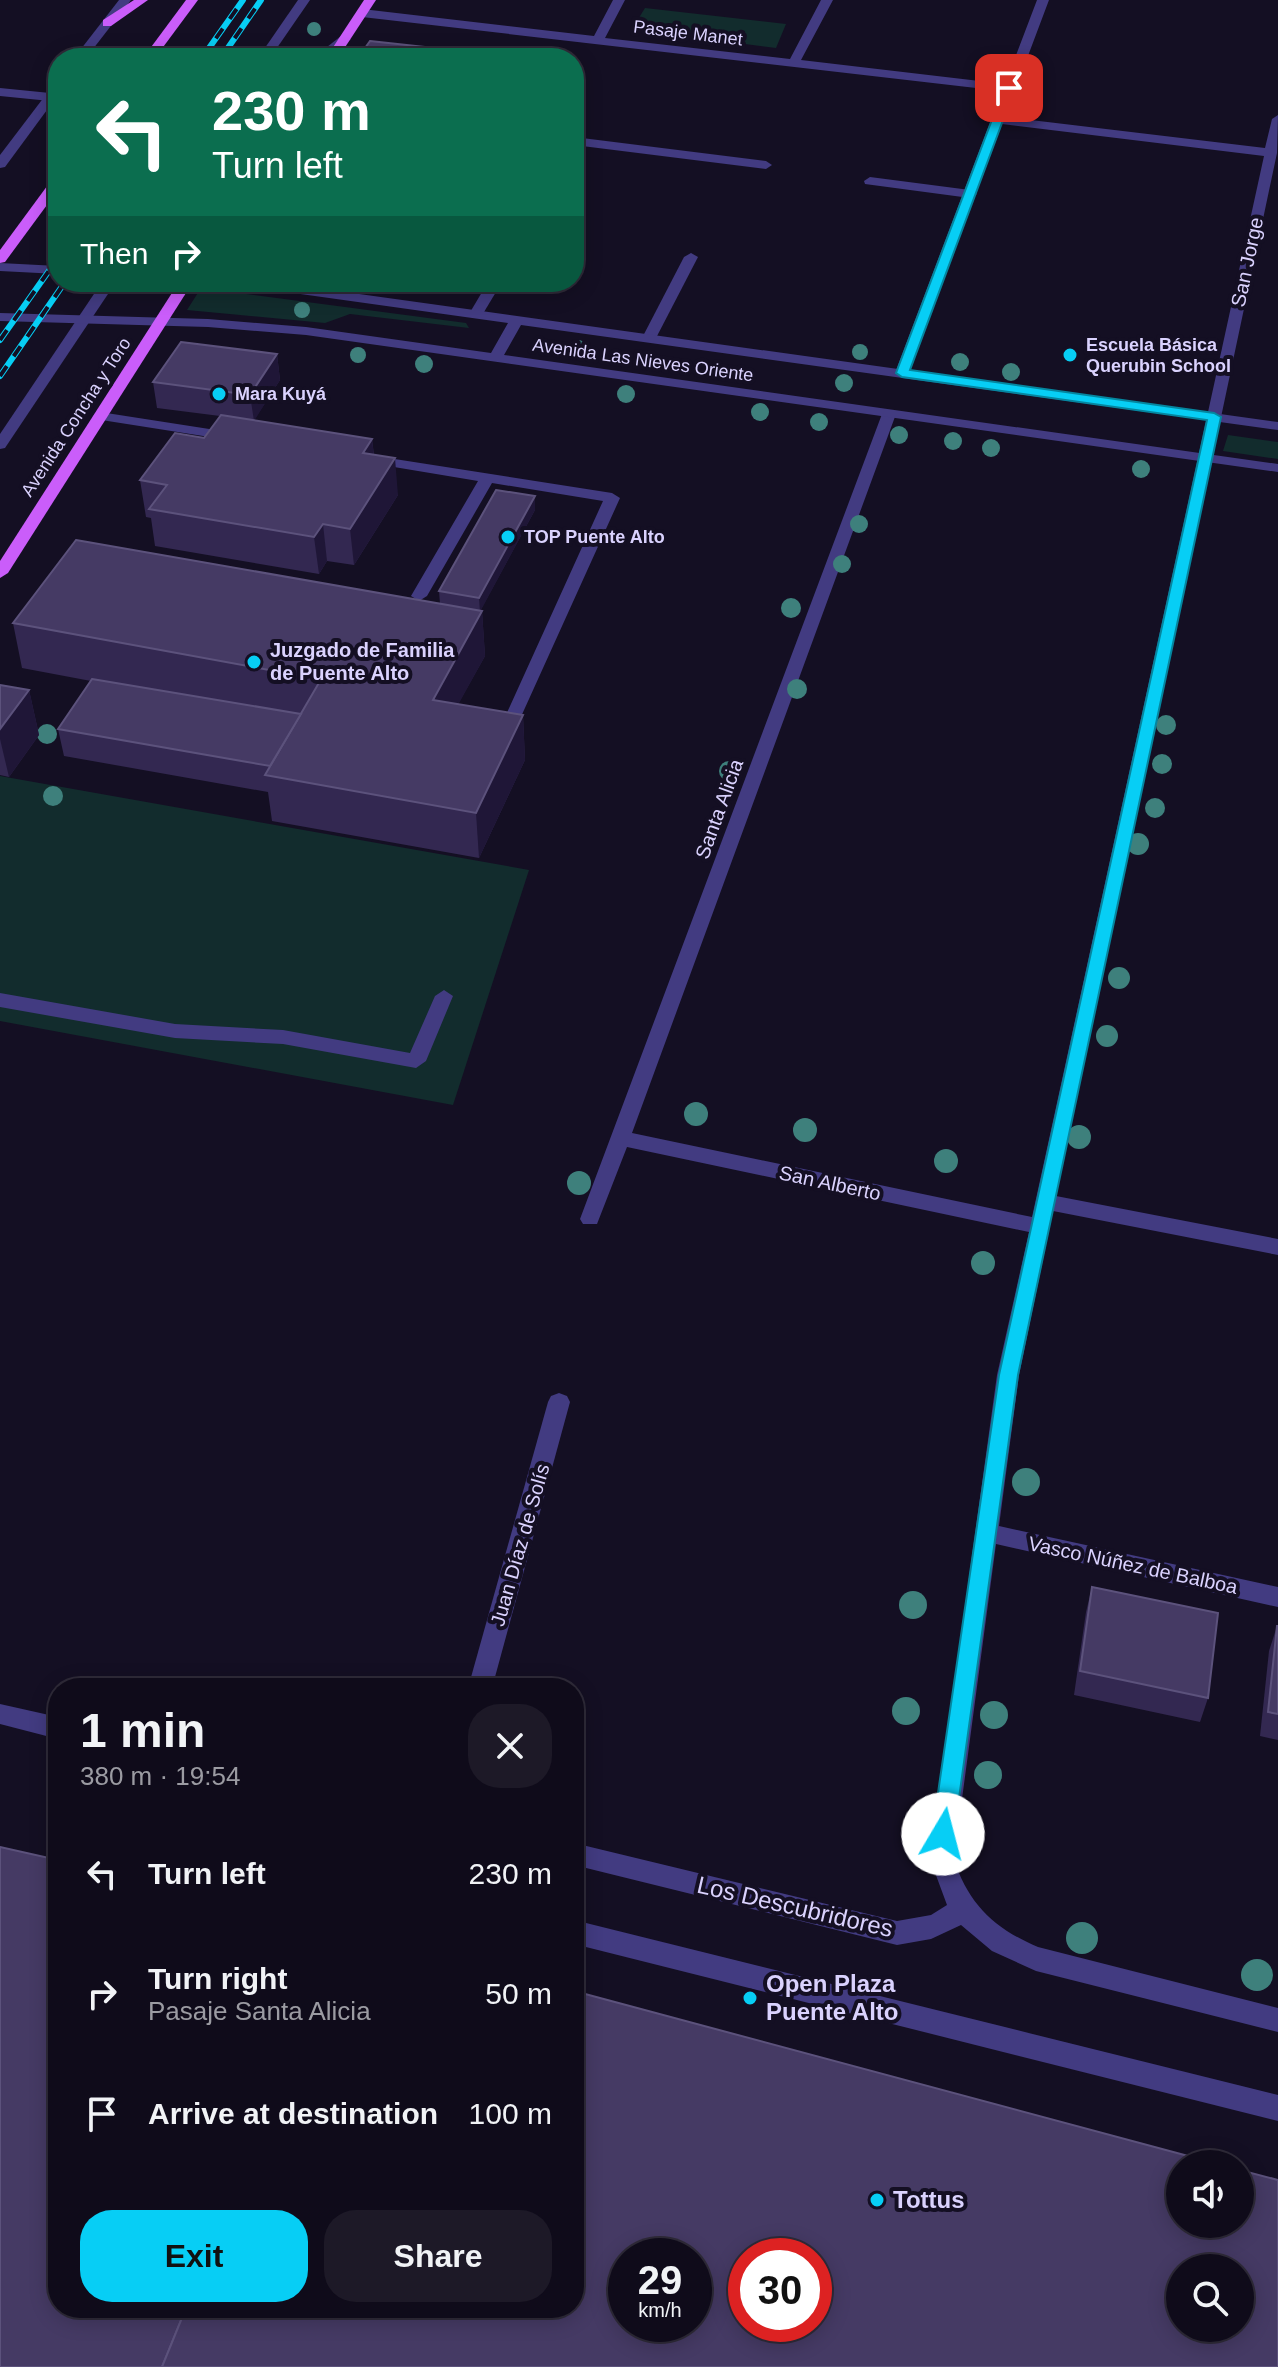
<!DOCTYPE html>
<html lang="en">
<head>
<meta charset="utf-8">
<style>
	:root { --surface:#0f0b1a; --page:#1d1927; --text:#f1f3f6; --muted:#9b9ba2; --line:#2f2b39; --accent:#07cef5 }
	body { margin:0; font-family:Arial,sans-serif; background:var(--page); color:var(--text); height:100vh; display:flex; flex-direction:column; font-size:30px; white-space:nowrap }
	* { box-sizing:border-box; margin:0 }
	p { font-size:26px; color:var(--muted) }
	.icon { flex:none; width:44px; height:44px; fill:none; stroke:currentColor; stroke-width:2; stroke-linecap:round; stroke-linejoin:round }
	.map { position:relative; flex:1; overflow:hidden }
	.sheet { position:absolute; left:48px; top:1678px; width:536px; height:640px; display:flex; flex-direction:column; background:var(--surface); border-radius:32px; box-shadow:0 4px 20px #0003,0 0 0 2px var(--line) }
	.sheet>* { flex:none }
	.guide { position:absolute; left:48px; top:48px; width:536px; height:244px; border-radius:32px; box-shadow:0 4px 20px #0003,0 0 0 2px var(--line); background:#0b6e4f; color:#fff; overflow:hidden }
	.controls { position:absolute; left:1166px; top:2150px; display:grid; gap:16px }
	.controls a { display:grid; place-items:center; width:88px; height:88px; border-radius:50%; background:var(--surface); box-shadow:0 4px 20px #0003,0 0 0 2px var(--line); font-size:40px }
	.speed { position:absolute; left:608px; top:2238px; display:flex; gap:16px; font-size:40px; font-weight:700; text-align:center }
	.speed>* { display:grid; place-content:center; width:104px; height:104px; border-radius:50%; background:var(--surface); box-shadow:0 4px 20px #0003,0 0 0 2px var(--line); line-height:1 }
	.speed small { font-size:20px; font-weight:400 }
	.speed .limit { border:12px solid #d22; background:#fff; color:#111 }
	.pin { position:absolute; display:grid; place-items:center; width:68px; height:68px; color:#fff; margin:-34px; border-radius:16px; box-shadow:0 4px 12px #0006 }
	.me { position:absolute; width:88px; margin:-44px; rotate:8deg; stroke-linejoin:round; filter:drop-shadow(0 0 6px #0008) }
	.turn { display:flex; align-items:center; gap:28px; height:168px; padding:0 32px; font-size:36px }
	.turn .icon { width:104px; height:104px; stroke-width:2.5 }
	.turn b { display:block; font-size:56px; line-height:68px }
	.then { display:flex; align-items:center; height:76px; padding:0 32px; background:#0003; gap:16px; font-size:30px }
	.round { display:grid; place-items:center; flex:none; width:84px; height:84px; border-radius:32px; background:var(--page) }
	.head { display:flex; align-items:center; justify-content:space-between; height:136px; padding:0 32px }
	h1 { font-size:48px; font-weight:600; line-height:60px }
	.primary-button { display:flex; gap:16px; margin-top:auto; padding:16px 32px }
	.primary-button a { flex:1; height:92px; border-radius:32px; background:var(--accent); color:#111; font-size:32px; font-weight:600; line-height:92px; text-align:center }
	.primary-button a+a { background:var(--page); color:var(--text) }
	ul { padding:0; list-style:none }
	li { display:flex; align-items:center; gap:24px; height:120px; padding:0 32px }
	li div { flex:1 }
	li b { display:block; font-size:30px }
	li em { font-style:normal }
	.map>svg:first-child { display:block }
	.green { fill:#122c2d }
	.lines { fill:none; stroke-linecap:round; stroke-linejoin:round }
	.service { fill:#423b81; fill-rule:evenodd }
	.minor { fill:#423b81; fill-rule:evenodd }
	.tertiary { fill:#423b81; fill-rule:evenodd }
	.primary { fill:#ca5dfa; fill-rule:evenodd }
	.rail-casing { stroke:#07cef5; stroke-width:6 }
	.rail { stroke:#140f23; stroke-width:4; stroke-dasharray:12; stroke-linecap:butt }
	.tree { fill:#3e807c }
	.wall { fill:#332851 }
	.shaded-wall { fill:#1f1637 }
	.building { fill:#453a64; stroke:#5c527c; stroke-width:2; fill-rule:evenodd }
	.route { fill:#07cef5; stroke:#05869f; stroke-width:2 }
	.poi-dot { fill:#07cef5; stroke:#140f23; stroke-width:3 }
	.labels { text-anchor:middle; stroke-width:8; stroke-linejoin:round; paint-order:stroke }
	.far-street-label { font-size:18px; fill:#dad2fe; stroke:#140f23 }
	.far-poi-label { font-size:18px; font-weight:bold; fill:#dad2fe; stroke:#140f23; text-anchor:start }
	.street-label { font-size:20px; fill:#dad2fe; stroke:#140f23 }
	.poi-label { font-size:20px; font-weight:bold; fill:#dad2fe; stroke:#140f23; text-anchor:start }
	.near-street-label { font-size:24px; fill:#dad2fe; stroke:#140f23 }
	.near-poi-label { font-size:24px; font-weight:bold; fill:#dad2fe; stroke:#140f23; text-anchor:start }
</style>
</head>
<body>
<div class="map">
<svg width="1278" height="2367" viewBox="0 0 1278 2367">
	<rect width="100%" height="100%" fill="#140f23"/>
	<g class="green">
		<polygon points="645,8 786,24 776,48 632,29"/>
		<polygon points="201,288 466,323 469,328 350,314 325,323 187,310"/>
		<polygon points="1228,435 1278,442 1278,459 1223,451"/>
		<polygon points="0,776 529,870 453,1105 0,1021"/>
	</g>
	<g class="lines">
		<g class="service">
			<polygon points="298,0 310,0 270,58 258,58"/>
			<polygon points="341,36 351,39 327,58 313,58"/>
			<polygon points="0,88 50,93 56,97 50,101 0,96"/>
			<polygon points="870,177 970,190 977,194 970,198 865,184 864,181"/>
			<polygon points="102,282 116,282 5,448 0,449 0,434"/>
			<polygon points="100,412 235,433 242,437 235,441 95,419 93,416"/>
			<polygon points="369,455 612,493 620,498 510,741 498,741 496,737 603,501 492,483 427,596 419,601 411,596 478,481 364,462 364,456"/>
			<polygon points="444,990 453,996 426,1061 416,1068 283,1044 175,1038 0,1007 0,993 175,1024 283,1030 410,1053 435,996"/>
			<polygon points="574,1920 1278,2095 1278,2121 574,1944"/>
		</g>
		<g class="minor">
			<path d="M 613,0 L 625,0 L 605,38 L 790,59 L 821,0 L 833,0 L 801,60 L 1005,84 L 1037,0 L 1049,0 L 1005,117 L 1265,148 L 1272,119 L 1278,115 L 1277,153 L 1056,1196 L 1278,1239 L 1278,1255 L 1053,1211 L 1019,1375 L 999,1526 L 1278,1587 L 1278,1607 L 996,1544 L 954,1859 C 968,1904 995,1929 1038,1947 L 1278,2008 L 1278,2032 L 1036,1971 L 992,1951 L 961,1925 L 931,1939 L 897,1945 L 574,1865 L 574,1843 L 897,1921 L 931,1915 L 947,1905 L 930,1859 L 997,1375 L 1029,1232 L 627,1147 L 597,1224 L 583,1224 L 580,1219 L 882,414 L 889,410 L 896,414 L 632,1133 L 1032,1217 L 1264,156 L 1002,124 L 909,373 L 902,377 L 895,373 L 1002,91 L 362,17 L 356,13 L 362,9 L 594,36 Z"/>
			<polygon points="574,137 766,161 772,165 766,169 574,145"/>
			<polygon points="691,253 698,257 656,338 644,341 642,338 684,257"/>
			<polygon points="488,282 502,282 481,317 471,317 469,314"/>
			<polygon points="559,1393 567,1396 570,1402 492,1688 468,1688 548,1402 551,1396"/>
			<polygon points="0,1704 58,1717 58,1739 0,1724"/>
		</g>
		<g class="tertiary">
			<polygon points="119,0 131,0 86,58 74,58"/>
			<polygon points="58,83 58,95 5,167 0,168 0,155 54,84"/>
			<polygon points="0,263 58,266 58,274 0,271"/>
			<polygon points="237,282 273,282 1278,422 1278,430 521,325 504,355 1278,464 1278,472 306,335 208,327 0,321 0,313 208,319 306,327 491,353 508,323 244,286"/>
		</g>
		<g class="primary">
			<polygon points="134,0 148,0 111,26 103,26 103,20"/>
			<polygon points="186,0 198,0 155,58 143,58"/>
			<polygon points="364,0 376,0 338,58 326,58"/>
			<polygon points="58,177 58,190 5,262 0,263 0,250 53,178"/>
			<polygon points="179,282 193,282 8,573 0,578 0,561"/>
		</g>
		<defs>
			<g id="rail">
				<polyline points="202,58 243,0"/>
				<polyline points="221,58 261,0"/>
				<polyline points="0,340 58,258"/>
				<polyline points="0,376 65,282"/>
			</g>
		</defs>
		<use href="#rail" class="rail-casing"/>
		<use href="#rail" class="rail"/>
	</g>
	<g class="tree">
		<circle cx="314" cy="29" r="7"/>
		<circle cx="1030" cy="67" r="7"/>
		<circle cx="1015" cy="91" r="7"/>
		<circle cx="302" cy="310" r="8"/>
		<circle cx="578" cy="348" r="8"/>
		<circle cx="860" cy="352" r="8"/>
		<circle cx="358" cy="355" r="8"/>
		<circle cx="960" cy="362" r="9"/>
		<circle cx="424" cy="364" r="9"/>
		<circle cx="1011" cy="372" r="9"/>
		<circle cx="844" cy="383" r="9"/>
		<circle cx="626" cy="394" r="9"/>
		<circle cx="760" cy="412" r="9"/>
		<circle cx="819" cy="422" r="9"/>
		<circle cx="899" cy="435" r="9"/>
		<circle cx="953" cy="441" r="9"/>
		<circle cx="991" cy="448" r="9"/>
		<circle cx="1141" cy="469" r="9"/>
		<circle cx="859" cy="524" r="9"/>
		<circle cx="842" cy="564" r="9"/>
		<circle cx="791" cy="608" r="10"/>
		<circle cx="797" cy="689" r="10"/>
		<circle cx="1166" cy="725" r="10"/>
		<circle cx="47" cy="734" r="10"/>
		<circle cx="1162" cy="764" r="10"/>
		<circle cx="729" cy="771" r="10"/>
		<circle cx="53" cy="796" r="10"/>
		<circle cx="1155" cy="808" r="10"/>
		<circle cx="1138" cy="844" r="11"/>
		<circle cx="1119" cy="978" r="11"/>
		<circle cx="1107" cy="1036" r="11"/>
		<circle cx="696" cy="1114" r="12"/>
		<circle cx="805" cy="1130" r="12"/>
		<circle cx="1079" cy="1137" r="12"/>
		<circle cx="946" cy="1161" r="12"/>
		<circle cx="579" cy="1183" r="12"/>
		<circle cx="983" cy="1263" r="12"/>
		<circle cx="1026" cy="1482" r="14"/>
		<circle cx="913" cy="1605" r="14"/>
		<circle cx="906" cy="1711" r="14"/>
		<circle cx="994" cy="1715" r="14"/>
		<circle cx="988" cy="1775" r="14"/>
		<circle cx="1082" cy="1938" r="16"/>
		<circle cx="1257" cy="1975" r="16"/>
	</g>
	<g class="wall">
		<polygon points="277,354 280,380 254,420 372,439 374,455 398,495 354,565 327,561 319,574 155,546 151,518 146,517 140,480 204,438 220,416 157,408 153,382"/>
		<polygon points="535,496 535,510 480,611 482,611 485,656 458,704 523,715 525,760 479,858 272,821 268,792 64,756 58,729 91,681 22,668 13,623 440,604 439,591"/>
		<polygon points="0,685 29,690 39,735 9,777 0,775"/>
		<polygon points="1092,1587 1208,1698 1200,1722 1074,1695 1086,1612"/>
		<polygon points="1277,1626 1278,1626 1278,1740 1260,1736 1269,1651"/>
	</g>
	<g class="shaded-wall">
		<polygon points="444,49 445,58 438,58"/>
		<polygon points="277,354 280,380 254,421 250,395"/>
		<polygon points="372,439 376,476 363,453"/>
		<polygon points="395,458 398,495 354,565 350,529"/>
		<polygon points="535,496 535,510 480,612 479,598"/>
		<polygon points="323,524 327,561 319,574 314,537"/>
		<polygon points="482,611 485,656 436,745 433,700"/>
		<polygon points="29,690 39,735 9,777 0,739 0,729"/>
		<polygon points="523,715 525,760 479,858 476,813"/>
	</g>
	<g class="building">
		<polygon points="370,41 444,49 438,58 358,58"/>
		<polygon points="181,342 277,354 250,395 153,382"/>
		<polygon points="221,415 372,439 363,453 395,458 350,529 323,524 314,537 149,509 167,485 140,480 175,433 204,438"/>
		<polygon points="496,490 535,496 479,598 439,591"/>
		<polygon points="76,540 482,611 433,700 523,715 476,813 265,775 320,681 335,682 13,623"/>
		<polygon points="92,679 301,714 270,766 58,729"/>
		<polygon points="0,685 29,690 0,729"/>
		<polygon points="1092,1587 1218,1613 1208,1698 1080,1671"/>
		<polygon points="1277,1626 1278,1626 1278,1714 1268,1712"/>
		<polygon points="0,1847 58,1860 58,2308 186,2308 162,2367 0,2367"/>
		<path d="M 574,1991 L 1218,2164 L 1180,2164 L 1180,2224 L 1240,2224 L 1240,2170 L 1278,2180 L 1278,2367 L 162,2367 L 186,2308 L 574,2308 ZM 626,2256 L 694,2256 L 694,2324 L 626,2324 ZM 746,2256 L 814,2256 L 814,2324 L 746,2324 ZM 1180,2268 L 1240,2268 L 1240,2328 L 1180,2328 Z"/>
	</g>
	<polygon class="route" points="1009,85 1015,88 910,370 1214,413 1221,417 1018,1375 954,1834 951,1841 943,1844 935,1841 932,1834 999,1375 1207,420 902,377 896,373 1004,88"/>
	<g class="poi-dot">
		<circle cx="1070" cy="355" r="8"/>
		<circle cx="219" cy="394" r="8"/>
		<circle cx="508" cy="537" r="8"/>
		<circle cx="254" cy="662" r="8"/>
		<circle cx="750" cy="1998" r="8"/>
		<circle cx="877" cy="2200" r="8"/>
	</g>
	<g class="labels">
		<g class="far-street-label">
			<text transform="translate(688 33) rotate(7)" y="6">Pasaje Manet</text>
			<text transform="translate(643 360) rotate(8)" y="6">Avenida Las Nieves Oriente</text>
			<text transform="translate(76 417) rotate(-57)" y="6">Avenida Concha y Toro</text>
		</g>
		<g class="far-poi-label">
			<text x="1086" y="351">Escuela Básica<tspan x="1086" dy="21">Querubin School</tspan></text>
			<text x="235" y="400">Mara Kuyá</text>
			<text x="524" y="543">TOP Puente Alto</text>
		</g>
		<g class="street-label">
			<text transform="translate(1247 262) rotate(-78)" y="7">San Jorge</text>
			<text transform="translate(719 809) rotate(-70)" y="7">Santa Alicia</text>
			<text transform="translate(830 1183) rotate(12)" y="7">San Alberto</text>
			<text transform="translate(520 1545) rotate(-74)" y="7">Juan Díaz de Solís</text>
			<text transform="translate(1133 1565) rotate(12)" y="7">Vasco Núñez de Balboa</text>
		</g>
		<g class="poi-label">
			<text x="270" y="657">Juzgado de Familia<tspan x="270" dy="23">de Puente Alto</tspan></text>
		</g>
		<g class="near-street-label">
			<text transform="translate(795 1907) rotate(13)" y="8">Los Descubridores</text>
		</g>
		<g class="near-poi-label">
			<text x="766" y="1992">Open Plaza<tspan x="766" dy="28">Puente Alto</tspan></text>
			<text x="893" y="2208">Tottus</text>
		</g>
	</g>
</svg>
<div class="controls">
<a><svg class="icon" aria-label="sound" viewBox="0 0 24 24"><path d="M4 9h4l5-4v14l-5-4H4zM17 9q2 3 0 6"/></svg></a>
<a><svg class="icon" aria-label="search" viewBox="0 0 24 24"><circle cx="10" cy="10" r="6"/><path d="M15 15l6 6"/></svg></a>
</div>
<div class="speed"><div>29<small>km/h</small></div><div class="limit">30</div></div>
<div class="pin" style="left:1009px;top:88px;background:#d93025"><svg class="icon" aria-label="arrive" viewBox="0 0 24 24"><path d="M6 21V4h12l-3 4 3 4H6"/></svg></div>
<svg class="me" style="left:943px;top:1834px" viewBox="-20 -20 40 40"><circle r="19" fill="#fff"/><path d="M0-13L10 11 0 6-10 11z" fill="#07cef5"/></svg>
<div class="guide">
<div class="turn"><svg class="icon" aria-label="left" viewBox="0 0 24 24"><path d="M17 20v-9H6M10 6l-5 5 5 5"/></svg><div><b>230 m</b>Turn left</div></div>
<div class="then">Then<svg class="icon" aria-label="right" viewBox="0 0 24 24"><path d="M7 20v-9h11M14 6l5 5-5 5"/></svg></div>
</div>
<section class="sheet">
<div class="head"><div><h1>1 min</h1><p>380 m · 19:54</p></div><a class="round"><svg class="icon" aria-label="close" viewBox="0 0 24 24"><path d="M6 6l12 12M18 6L6 18"/></svg></a></div>
<ul>
<li><svg class="icon" aria-label="left" viewBox="0 0 24 24"><path d="M17 20v-9H6M10 6l-5 5 5 5"/></svg><div><b>Turn left</b></div><em>230 m</em></li>
<li><svg class="icon" aria-label="right" viewBox="0 0 24 24"><path d="M7 20v-9h11M14 6l5 5-5 5"/></svg><div><b>Turn right</b><p>Pasaje Santa Alicia</p></div><em>50 m</em></li>
<li><svg class="icon" aria-label="arrive" viewBox="0 0 24 24"><path d="M6 21V4h12l-3 4 3 4H6"/></svg><div><b>Arrive at destination</b></div><em>100 m</em></li>
</ul>
<div class="primary-button"><a>Exit</a><a>Share</a></div>
</section>
</div>
</body>
</html>
